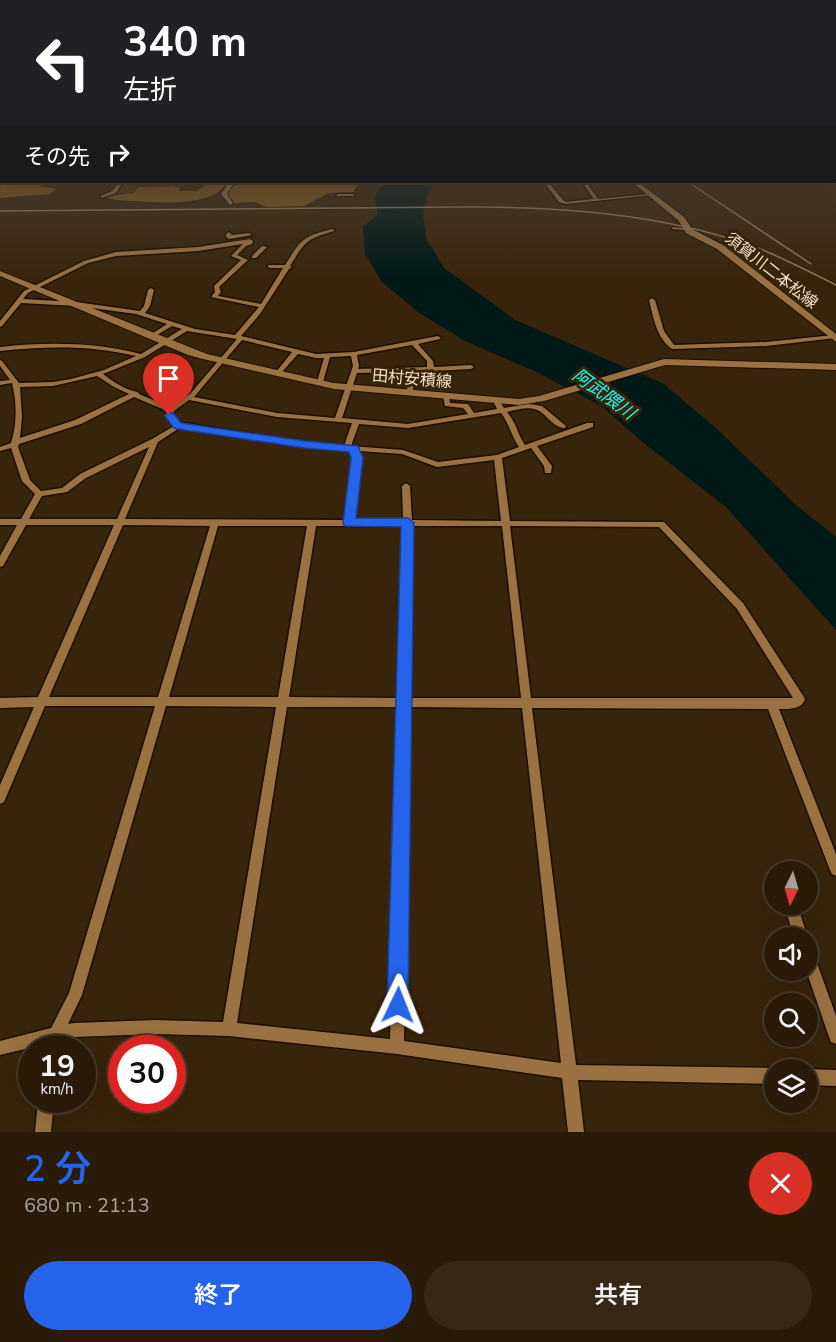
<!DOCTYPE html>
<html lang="ja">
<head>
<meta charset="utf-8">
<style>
	:root { --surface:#2a1b08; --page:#362816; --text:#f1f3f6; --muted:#a5a19c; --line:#463929; --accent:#2563eb }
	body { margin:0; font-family:"Nunito Sans","Noto Sans JP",sans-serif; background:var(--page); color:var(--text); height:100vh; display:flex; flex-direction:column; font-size:22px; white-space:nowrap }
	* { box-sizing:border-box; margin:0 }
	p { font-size:20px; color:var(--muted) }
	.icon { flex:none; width:33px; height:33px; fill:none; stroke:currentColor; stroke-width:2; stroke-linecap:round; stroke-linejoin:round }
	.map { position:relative; height:1132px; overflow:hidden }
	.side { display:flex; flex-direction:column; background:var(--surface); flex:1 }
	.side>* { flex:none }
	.hud { position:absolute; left:0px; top:0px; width:837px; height:183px; box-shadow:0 6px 24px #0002,0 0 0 2px var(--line); background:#202124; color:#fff; overflow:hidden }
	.needle { width:39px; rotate:185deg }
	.fabs { position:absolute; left:764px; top:861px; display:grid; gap:12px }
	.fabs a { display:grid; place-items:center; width:54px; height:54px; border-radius:50%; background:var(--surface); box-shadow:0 6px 24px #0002,0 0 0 2px var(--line); font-size:30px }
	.speed { position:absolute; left:18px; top:1035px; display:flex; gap:12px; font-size:30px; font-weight:700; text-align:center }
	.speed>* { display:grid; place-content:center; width:78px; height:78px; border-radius:50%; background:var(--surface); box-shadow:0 6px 24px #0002,0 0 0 2px var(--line); line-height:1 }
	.speed small { font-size:15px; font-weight:400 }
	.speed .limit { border:9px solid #d22; background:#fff; color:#111 }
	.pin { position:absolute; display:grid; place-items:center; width:51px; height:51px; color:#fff; margin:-62px -26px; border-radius:50% 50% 50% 0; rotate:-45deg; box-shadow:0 0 6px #0007 }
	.pin .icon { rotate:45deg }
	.me { position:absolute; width:66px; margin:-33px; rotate:2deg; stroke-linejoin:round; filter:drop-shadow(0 0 4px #0008) }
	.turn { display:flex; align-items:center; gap:21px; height:126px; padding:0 24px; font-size:27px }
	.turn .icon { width:78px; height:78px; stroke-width:2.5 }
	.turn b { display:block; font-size:42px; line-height:51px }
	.then { display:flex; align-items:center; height:57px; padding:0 24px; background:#0003; gap:12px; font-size:22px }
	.round { display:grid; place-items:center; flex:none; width:63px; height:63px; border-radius:32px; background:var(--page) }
	.overview { display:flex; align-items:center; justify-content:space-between; height:102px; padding:0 24px }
	h1 { font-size:36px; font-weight:600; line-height:45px; color:var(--accent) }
	.button { display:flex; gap:12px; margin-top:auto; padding:12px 24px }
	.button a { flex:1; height:69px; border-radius:36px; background:var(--accent); color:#fff; font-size:24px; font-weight:600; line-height:69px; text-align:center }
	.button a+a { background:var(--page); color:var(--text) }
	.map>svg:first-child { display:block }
	.green { fill:#52350c }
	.forest { fill:#845615 }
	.water { fill:#001816 }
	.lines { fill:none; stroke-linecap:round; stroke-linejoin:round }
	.street-casing { stroke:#1f0c00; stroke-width:3 }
	.secondary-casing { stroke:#1f0c00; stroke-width:2 }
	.street { fill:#997142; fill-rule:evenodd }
	.secondary { fill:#997142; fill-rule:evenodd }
	.rail { stroke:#8e7960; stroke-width:1.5 }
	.route { fill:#2563eb; stroke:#184099; stroke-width:1.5 }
	.labels { text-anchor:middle; stroke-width:6; stroke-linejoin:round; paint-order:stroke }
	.far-street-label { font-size:16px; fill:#f7e1c9; stroke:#38240a }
	.far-water-label { font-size:18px; font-style:italic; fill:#18fef5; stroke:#38240a }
</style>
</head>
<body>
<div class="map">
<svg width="836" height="1132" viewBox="0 0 836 1132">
	<rect width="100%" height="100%" fill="#38240a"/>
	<polygon class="green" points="123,182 178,182 174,187 138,186 132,193 112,194"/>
	<g class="forest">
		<polygon points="1,126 2,182 41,182 40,186 56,189 50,194 0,198"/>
		<polygon points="236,182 359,182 353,192 329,193 304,206 266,207 255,202 234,203 228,195 228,190"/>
		<path d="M 208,184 L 226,184 C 210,210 144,201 116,200 L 104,197 L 133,193 L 139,187 L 180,187 L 179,191 L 196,191 Z"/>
	</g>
	<path class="water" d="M 387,182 L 436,182 L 428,192 L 423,214 L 426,238 L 444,268 L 515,320 L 664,384 L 719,431 L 796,505 L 836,537 L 836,630 L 726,507 L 640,440 L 602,406 L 534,371 L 465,341 L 418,312 L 382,282 L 365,254 L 363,227 L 378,214 C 374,198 373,192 387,182 Z"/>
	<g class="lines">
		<defs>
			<g id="street">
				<polygon points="119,182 123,182 116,193 101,198 101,196 112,191"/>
				<polygon points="544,182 548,182 563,200 566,202 594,199 582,182 586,182 598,199 650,194 652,195 566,204 559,202"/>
				<polygon points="338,194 353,194 355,195 353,196 336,196"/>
				<polygon points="674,227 689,229 687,230 672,229 672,228"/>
				<path d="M 332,229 L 334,230 L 334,231 C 306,239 305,242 290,266 L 292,267 L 289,269 L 260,314 L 241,336 L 316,354 L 354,352 L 438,336 L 441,338 L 440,339 L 418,344 L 433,361 L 434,367 L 471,365 L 474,367 L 471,369 L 415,372 L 413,392 L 410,394 L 407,392 L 408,372 L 357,373 L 342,418 L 408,424 L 468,414 L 463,408 L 445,406 L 443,396 L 446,394 L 449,396 L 450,403 L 468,404 L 474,413 L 497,409 L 493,401 L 497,399 L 499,400 L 504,408 L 529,404 L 542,406 L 566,426 L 565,428 C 553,428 547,414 537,410 C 528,406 516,410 507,412 C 516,422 518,435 525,445 L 587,423 L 593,423 L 593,427 L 537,446 L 552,466 L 551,473 L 545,473 L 544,466 L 531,448 L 502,458 L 510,521 L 664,522 L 743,603 L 804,697 L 805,700 C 800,710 789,709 779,709 L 836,854 L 836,876 L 832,874 L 830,870 L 768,709 L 532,708 L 576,1065 L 774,1068 L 777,1070 L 774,1070 L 774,1084 L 578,1080 L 584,1132 L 568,1132 L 562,1078 L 397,1054 L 229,1036 L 155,1034 L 74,1037 L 62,1040 L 60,1048 L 46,1048 L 46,1044 L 0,1055 L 0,1041 L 51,1028 L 69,993 L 155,706 L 45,706 L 4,802 L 0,804 L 0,785 L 34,707 L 0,708 L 0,698 L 38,697 L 114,525 L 26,525 L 3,566 L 0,567 L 0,556 L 17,525 L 0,525 L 0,519 L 21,519 L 35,494 L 22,481 L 11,448 L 0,451 L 0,447 L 11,443 C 17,424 17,403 12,383 L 0,385 L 0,381 L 10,380 L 0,366 L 0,360 L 2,361 L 19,383 L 53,382 L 71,379 L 104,370 L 136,356 C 91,345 46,346 0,351 L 0,347 C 48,342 94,342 141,354 L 182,329 L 172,326 L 152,338 L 150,337 L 150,335 L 167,324 L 136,314 L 77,306 L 21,303 L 2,326 L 0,327 L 0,321 L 24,291 L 84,261 L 116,252 L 198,247 L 250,239 L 253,241 L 252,244 L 246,246 L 237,255 L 248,260 L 219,287 L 221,292 L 218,296 L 261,304 L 283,268 L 270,268 L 268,267 L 268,265 L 285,265 C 302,239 301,237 332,229 ZM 243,244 L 231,256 L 241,260 L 214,286 L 215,292 L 211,297 L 259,307 L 235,335 L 195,329 L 145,313 L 150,306 L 154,290 L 151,288 L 148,290 L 144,306 L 140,311 L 76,302 L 23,299 L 28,293 L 88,263 L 116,256 L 198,251 ZM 187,331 L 237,339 L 190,394 L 170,407 L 139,394 L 138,392 C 125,390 114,382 103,374 L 145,357 ZM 242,340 L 292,352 L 276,372 L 279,374 L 281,373 L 298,354 L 316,358 L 324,358 L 317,382 L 320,384 L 323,382 L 330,357 L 351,356 L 353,366 L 335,418 L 277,413 L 194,397 ZM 412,345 L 427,361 L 427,367 L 358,369 L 359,366 L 357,355 ZM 97,376 L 114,387 L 129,394 L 75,420 L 20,438 L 22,417 L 20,387 L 53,386 ZM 134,397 L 167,411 L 165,415 L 174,426 L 152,439 L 80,474 L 62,488 L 41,491 L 30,480 L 18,447 L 19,444 L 81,424 ZM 189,400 L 277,417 L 352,423 L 344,446 L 316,444 L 178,422 L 173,415 L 174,411 ZM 501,413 C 509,423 511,436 519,447 L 497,455 L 438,462 L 403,450 L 351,446 L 359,424 L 408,428 ZM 181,427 L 316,448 L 351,451 L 353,458 L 345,520 L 125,519 L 158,442 ZM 149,447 L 117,519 L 29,519 L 42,496 L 67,492 L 86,478 ZM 359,451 L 402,454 L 437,467 L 494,460 L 501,521 L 412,520 L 410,486 L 406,483 L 402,486 L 403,520 L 354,520 L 361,458 ZM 123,525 L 210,526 L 158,697 L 49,697 ZM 218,526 L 307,526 L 278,697 L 169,697 ZM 316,526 L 404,526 L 399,698 L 289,697 ZM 412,526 L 502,526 L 521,698 L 410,698 ZM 510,526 L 659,527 L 737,609 L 793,698 L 531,698 ZM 166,706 L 276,707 L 223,1022 L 155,1020 L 74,1023 L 68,1024 L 82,995 ZM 287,707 L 399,707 L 390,1039 L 237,1023 ZM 410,707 L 522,708 L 561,1063 L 404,1041 Z"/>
				<polygon points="229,232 232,235 249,233 252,235 229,239 226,237 226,234"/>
				<polygon points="262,246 267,247 256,258 252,258 252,256"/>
				<path d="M 652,298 L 655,300 L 664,331 L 674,345 L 766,342 L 834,335 L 836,336 L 836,338 L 766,346 L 672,349 C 657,339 653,317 649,300 Z"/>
				<polygon points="784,904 797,904 808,938 807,940 807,938 794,938"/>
				<polygon points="807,947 812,949 836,1016 836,1044 831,1042 829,1037 806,970 807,970"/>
				<polygon points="807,1069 836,1070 836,1086 807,1085"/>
				<polygon points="38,1100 54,1100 51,1132 35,1132"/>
			</g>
			<g id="secondary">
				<polygon points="229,182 235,182 227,194 233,203 230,205 221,194"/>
				<polygon points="632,182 638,182 684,217 692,229 723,245 836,334 836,342 717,249 686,233 678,220"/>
				<polygon points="0,271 207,354 334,383 519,399 539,396 664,359 836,364 836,370 665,365 544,401 519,405 334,389 203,359 188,355 0,276"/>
			</g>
		</defs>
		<use href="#street" class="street-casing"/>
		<use href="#secondary" class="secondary-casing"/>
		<use href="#street" class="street"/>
		<use href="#secondary" class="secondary"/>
		<g class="rail">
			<polyline points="688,182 811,264"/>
			<path d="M 0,211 C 113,210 227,209 340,208 C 481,207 624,199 758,248 C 785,259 810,272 836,285"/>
		</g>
	</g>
	<linearGradient id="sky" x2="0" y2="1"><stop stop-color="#1f1406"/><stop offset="0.43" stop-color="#4d453e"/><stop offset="1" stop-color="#4d453e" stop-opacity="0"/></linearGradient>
	<rect width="836" height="280" fill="url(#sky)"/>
	<polygon class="route" points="169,412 173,413 181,423 305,441 358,446 363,458 356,518 408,518 414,523 408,1005 405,1013 398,1016 390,1013 387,1005 401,527 345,526 343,523 351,458 349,452 305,448 178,429 174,428 164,415"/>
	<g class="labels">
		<g class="far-street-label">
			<text transform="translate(772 270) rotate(38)" y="6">須賀川二本松線</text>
			<text transform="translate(412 378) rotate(5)" y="6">田村安積線</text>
		</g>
		<g class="far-water-label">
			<text transform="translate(604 394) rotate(36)" y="6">阿武隈川</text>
		</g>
	</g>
</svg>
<div class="fabs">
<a><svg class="needle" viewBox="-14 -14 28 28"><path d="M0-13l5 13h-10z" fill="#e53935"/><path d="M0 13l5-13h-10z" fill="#a5a19c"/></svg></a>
<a><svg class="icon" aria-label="sound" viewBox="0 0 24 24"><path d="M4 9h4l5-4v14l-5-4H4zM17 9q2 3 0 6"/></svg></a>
<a><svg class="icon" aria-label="search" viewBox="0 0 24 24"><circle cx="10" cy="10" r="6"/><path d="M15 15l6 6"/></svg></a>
<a><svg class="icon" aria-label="layers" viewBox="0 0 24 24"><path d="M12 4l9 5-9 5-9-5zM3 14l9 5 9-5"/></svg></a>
</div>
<div class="speed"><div>19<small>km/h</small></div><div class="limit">30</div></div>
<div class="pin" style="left:169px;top:415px;background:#d93025"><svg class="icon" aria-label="arrive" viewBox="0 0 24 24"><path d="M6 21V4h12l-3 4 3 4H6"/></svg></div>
<svg class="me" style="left:398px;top:1005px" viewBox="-20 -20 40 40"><path d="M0-17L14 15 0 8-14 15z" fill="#2563eb" stroke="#fff" stroke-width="4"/></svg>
<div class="hud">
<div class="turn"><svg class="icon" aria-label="left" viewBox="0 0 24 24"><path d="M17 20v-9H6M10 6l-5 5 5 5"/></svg><div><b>340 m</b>左折</div></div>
<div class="then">その先<svg class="icon" aria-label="right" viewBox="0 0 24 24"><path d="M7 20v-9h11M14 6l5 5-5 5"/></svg></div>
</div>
</div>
<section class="side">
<div class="overview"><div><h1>2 分</h1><p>680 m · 21:13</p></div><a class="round" style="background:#d93025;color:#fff"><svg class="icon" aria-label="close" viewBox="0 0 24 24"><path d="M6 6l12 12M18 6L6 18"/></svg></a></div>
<div class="button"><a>終了</a><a>共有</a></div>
</section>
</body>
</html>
